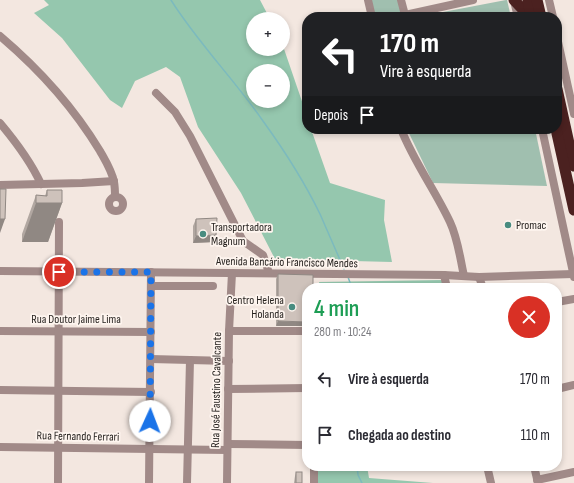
<!DOCTYPE html>
<html lang="pt">
<head>
<meta charset="utf-8">
<style>
	:root { --surface:#fff; --page:#f7f7f7; --text:#2b2b33; --muted:#7c7c81 }
	body { margin:0; font-family:"Sofia Sans Condensed",sans-serif; background:var(--page); color:var(--text); height:100vh; display:flex; flex-direction:column; font-size:15px; white-space:nowrap }
	* { box-sizing:border-box; margin:0 }
	p { font-size:13px; color:var(--muted) }
	.icon { flex:none; width:22px; height:22px; fill:none; stroke:currentColor; stroke-width:2; stroke-linecap:round; stroke-linejoin:round }
	.map { position:relative; flex:1; overflow:hidden }
	.sheet { position:absolute; left:302px; top:283px; width:260px; height:188px; display:flex; flex-direction:column; background:var(--surface); border-radius:16px; box-shadow:0 2px 6px #0003 }
	.sheet>* { flex:none }
	.guide { position:absolute; left:302px; top:12px; width:260px; height:122px; border-radius:16px; box-shadow:0 2px 6px #0003; background:#202124; color:#fff; overflow:hidden }
	.fabs { position:absolute; left:246px; top:12px; display:grid; gap:8px }
	.fabs a { display:grid; place-items:center; width:44px; height:44px; border-radius:50%; background:var(--surface); box-shadow:0 2px 6px #0003; font-size:20px }
	.pin { position:absolute; display:grid; place-items:center; width:34px; height:34px; color:#fff; margin:-17px; border:2px solid #fff; border-radius:50%; box-shadow:0 1px 4px #0007 }
	.me { position:absolute; width:44px; margin:-22px; rotate:2deg; stroke-linejoin:round; filter:drop-shadow(0 0 3px #0008) }
	.turn { display:flex; align-items:center; gap:14px; height:84px; padding:0 12px; font-size:18px }
	.turn .icon { width:52px; height:52px; stroke-width:2.5 }
	.turn b { display:block; font-size:28px; line-height:34px }
	.then { display:flex; align-items:center; height:38px; padding:0 12px; background:#0003; gap:8px; font-size:15px }
	.round { display:grid; place-items:center; flex:none; width:42px; height:42px; border-radius:21px; background:var(--page) }
	.overview { display:flex; align-items:center; justify-content:space-between; height:68px; padding:0 12px }
	h1 { font-size:24px; font-weight:600; line-height:30px; color:#1e9e55 }
	ul { padding:0; list-style:none }
	li { display:flex; align-items:center; gap:12px; height:56px; padding:0 12px }
	li div { flex:1 }
	li b { display:block; font-size:15px }
	li em { font-style:normal }
	.map>svg:first-child { display:block }
	.green { fill:#a0bfaf }
	.forest { fill:#95c7ae; fill-rule:evenodd }
	.lines { fill:none; stroke-linecap:round; stroke-linejoin:round }
	.stream { stroke:#7cbabe; stroke-width:1.5 }
	.minor { stroke:#a18a88; stroke-width:8 }
	.highway { stroke:#4b2120; stroke-width:11 }
	.wall { fill:#b1a7a1 }
	.shaded-wall { fill:#908883 }
	.building { fill:#cec2bb; stroke:#908883 }
	.route { stroke:#1a73e8; stroke-width:7; stroke-dasharray:0 12.6 }
	.poi-dot { fill:#488c80; stroke:#fef5ef; stroke-width:1.5 }
	.labels { text-anchor:middle; stroke-width:3.5; stroke-linejoin:round; paint-order:stroke }
	.poi-label { font-size:12px; fill:#272320; stroke:#fef5ef; text-anchor:start }
	.street-label { font-size:12px; fill:#272320; stroke:#fef5ef }
</style>
</head>
<body>
<div class="map">
<svg width="574" height="483" viewBox="0 0 574 483">
	<rect width="100%" height="100%" fill="#f3e7e0"/>
	<g class="green">
		<polygon points="371,0 399,0 402,14 386,17 375,17"/>
		<polygon points="506,0 507,0 511,17 417,17"/>
		<polygon points="407,129 535,129 547,186 433,183"/>
	</g>
	<g class="forest">
		<path d="M 44,0 L 260,0 L 270,19 L 253,19 L 253,49 L 283,49 L 283,46 L 307,116 L 307,129 L 311,129 L 330,183 L 385,200 L 384,220 L 392,262 L 275,259 L 241,193 L 198,127 L 180,77 L 166,67 L 135,81 L 122,108 L 110,100 L 62,38 L 34,13 L 49,5 ZM 253,71 L 283,71 L 283,101 L 253,101 Z"/>
		<polygon points="443,280 444,288 320,288 319,282"/>
		<polygon points="318,466 367,466 369,478 433,483 318,483"/>
	</g>
	<g class="lines">
		<g class="stream">
			<path d="M 171,0 C 198,43 234,79 263,121 C 284,150 304,181 320,214 C 328,232 336,251 344,269"/>
			<polyline points="348,277 352,288"/>
			<polyline points="357,466 358,475 362,483"/>
		</g>
		<g class="minor">
			<polyline points="368,0 372,17"/>
			<polyline points="401,0 405,15"/>
			<polyline points="549,0 553,17"/>
			<polyline points="514,1 518,17"/>
			<polyline points="396,17 473,0"/>
			<path d="M 0,36 C 39,69 74,108 100,151 C 105,160 112,171 114,182 C 115,187 115,192 115,197"/>
			<polyline points="557,37 574,114"/>
			<polyline points="156,93 175,112 190,136 243,241 263,255 269,273"/>
			<path d="M 0,123 C 16,142 31,162 41,184"/>
			<path d="M 401,129 C 414,162 435,190 450,222 C 458,239 460,258 464,276"/>
			<polyline points="542,129 574,277"/>
			<polyline points="0,185 82,183 114,181"/>
			<circle cx="116" cy="204" r="7"/>
			<polyline points="0,271 444,275 479,277 573,274"/>
			<polyline points="444,275 447,288"/>
			<polyline points="479,277 483,288"/>
			<polyline points="151,286 213,286"/>
			<polyline points="557,302 574,299"/>
			<polyline points="0,331 151,332"/>
			<polyline points="229,331 307,331"/>
			<polyline points="151,359 229,361"/>
			<polyline points="228,389 307,388"/>
			<polyline points="557,389 574,385"/>
			<polyline points="0,390 151,392"/>
			<polyline points="228,444 307,445"/>
			<polyline points="0,447 227,450"/>
			<polyline points="314,466 314,483"/>
			<polyline points="487,466 491,483"/>
			<polyline points="534,466 538,483"/>
			<polyline points="537,480 574,472"/>
			<polyline points="58,483 59,222"/>
			<polyline points="149,483 151,272"/>
			<polyline points="187,483 190,360"/>
			<polyline points="227,483 229,331 232,273"/>
		</g>
		<g class="highway">
			<polyline points="514,0 530,17"/>
			<polyline points="528,0 531,17"/>
			<polyline points="537,0 541,17"/>
			<polyline points="557,89 574,166"/>
			<polyline points="556,129 574,210"/>
		</g>
	</g>
	<g class="wall">
		<polygon points="47,190 62,203 48,242 22,242 22,234 36,195 45,196"/>
		<polygon points="196,219 214,242 193,243 193,226"/>
		<polygon points="278,274 313,288 276,326 276,279"/>
		<polygon points="296,472 302,483 294,483 295,476"/>
	</g>
	<g class="shaded-wall">
		<polygon points="36,203 62,203 48,242 22,242"/>
		<polygon points="0,219 5,219 0,233"/>
		<polygon points="216,235 214,242 193,243 196,236"/>
		<polygon points="278,321 307,322 307,326 276,326"/>
	</g>
	<g class="building">
		<polygon points="0,189 6,189 5,219 0,219"/>
		<polygon points="47,190 62,190 62,203 36,203 36,195 47,196"/>
		<polygon points="217,218 216,235 196,236 196,219"/>
		<polygon points="278,274 313,275 313,288 307,288 307,322 278,321"/>
		<rect x="296" y="472" width="6" height="11"/>
	</g>
	<g class="lines">
		<polyline class="route" points="59,272 151,272 150,421"/>
	</g>
	<g class="poi-dot">
		<circle cx="508" cy="225" r="4"/>
		<circle cx="203" cy="234" r="4"/>
		<circle cx="292" cy="307" r="4"/>
	</g>
	<g class="labels">
		<g class="poi-label">
			<text x="516" y="229">Promac</text>
			<text x="211" y="231">Transportadora<tspan x="211" dy="14">Magnum</tspan></text>
			<text x="284" y="304" text-anchor="end">Centro Helena<tspan x="284" dy="14">Holanda</tspan></text>
		</g>
		<g class="street-label">
			<text transform="translate(287 262) rotate(1)" y="4">Avenida Bancário Francisco Mendes</text>
			<text x="76" y="323">Rua Doutor Jaime Lima</text>
			<text transform="translate(216 390) rotate(-89)" y="4">Rua José Faustino Cavalcante</text>
			<text transform="translate(78 436) rotate(1)" y="4">Rua Fernando Ferrari</text>
		</g>
	</g>
</svg>
<div class="fabs">
<a>+</a>
<a>−</a>
</div>
<div class="pin" style="left:59px;top:272px;background:#d93025"><svg class="icon" aria-label="arrive" viewBox="0 0 24 24"><path d="M6 21V4h12l-3 4 3 4H6"/></svg></div>
<svg class="me" style="left:150px;top:421px" viewBox="-20 -20 40 40"><circle r="19" fill="#fff"/><path d="M0-13L10 11 0 6-10 11z" fill="#1a73e8"/></svg>
<div class="guide">
<div class="turn"><svg class="icon" aria-label="left" viewBox="0 0 24 24"><path d="M17 20v-9H6M10 6l-5 5 5 5"/></svg><div><b>170 m</b>Vire à esquerda</div></div>
<div class="then">Depois<svg class="icon" aria-label="arrive" viewBox="0 0 24 24"><path d="M6 21V4h12l-3 4 3 4H6"/></svg></div>
</div>
<section class="sheet">
<div class="overview"><div><h1>4 min</h1><p>280 m · 10:24</p></div><a class="round" style="background:#d93025;color:#fff"><svg class="icon" aria-label="close" viewBox="0 0 24 24"><path d="M6 6l12 12M18 6L6 18"/></svg></a></div>
<ul>
<li><svg class="icon" aria-label="left" viewBox="0 0 24 24"><path d="M17 20v-9H6M10 6l-5 5 5 5"/></svg><div><b>Vire à esquerda</b></div><em>170 m</em></li>
<li><svg class="icon" aria-label="arrive" viewBox="0 0 24 24"><path d="M6 21V4h12l-3 4 3 4H6"/></svg><div><b>Chegada ao destino</b></div><em>110 m</em></li>
</ul>
</section>
</div>
</body>
</html>
